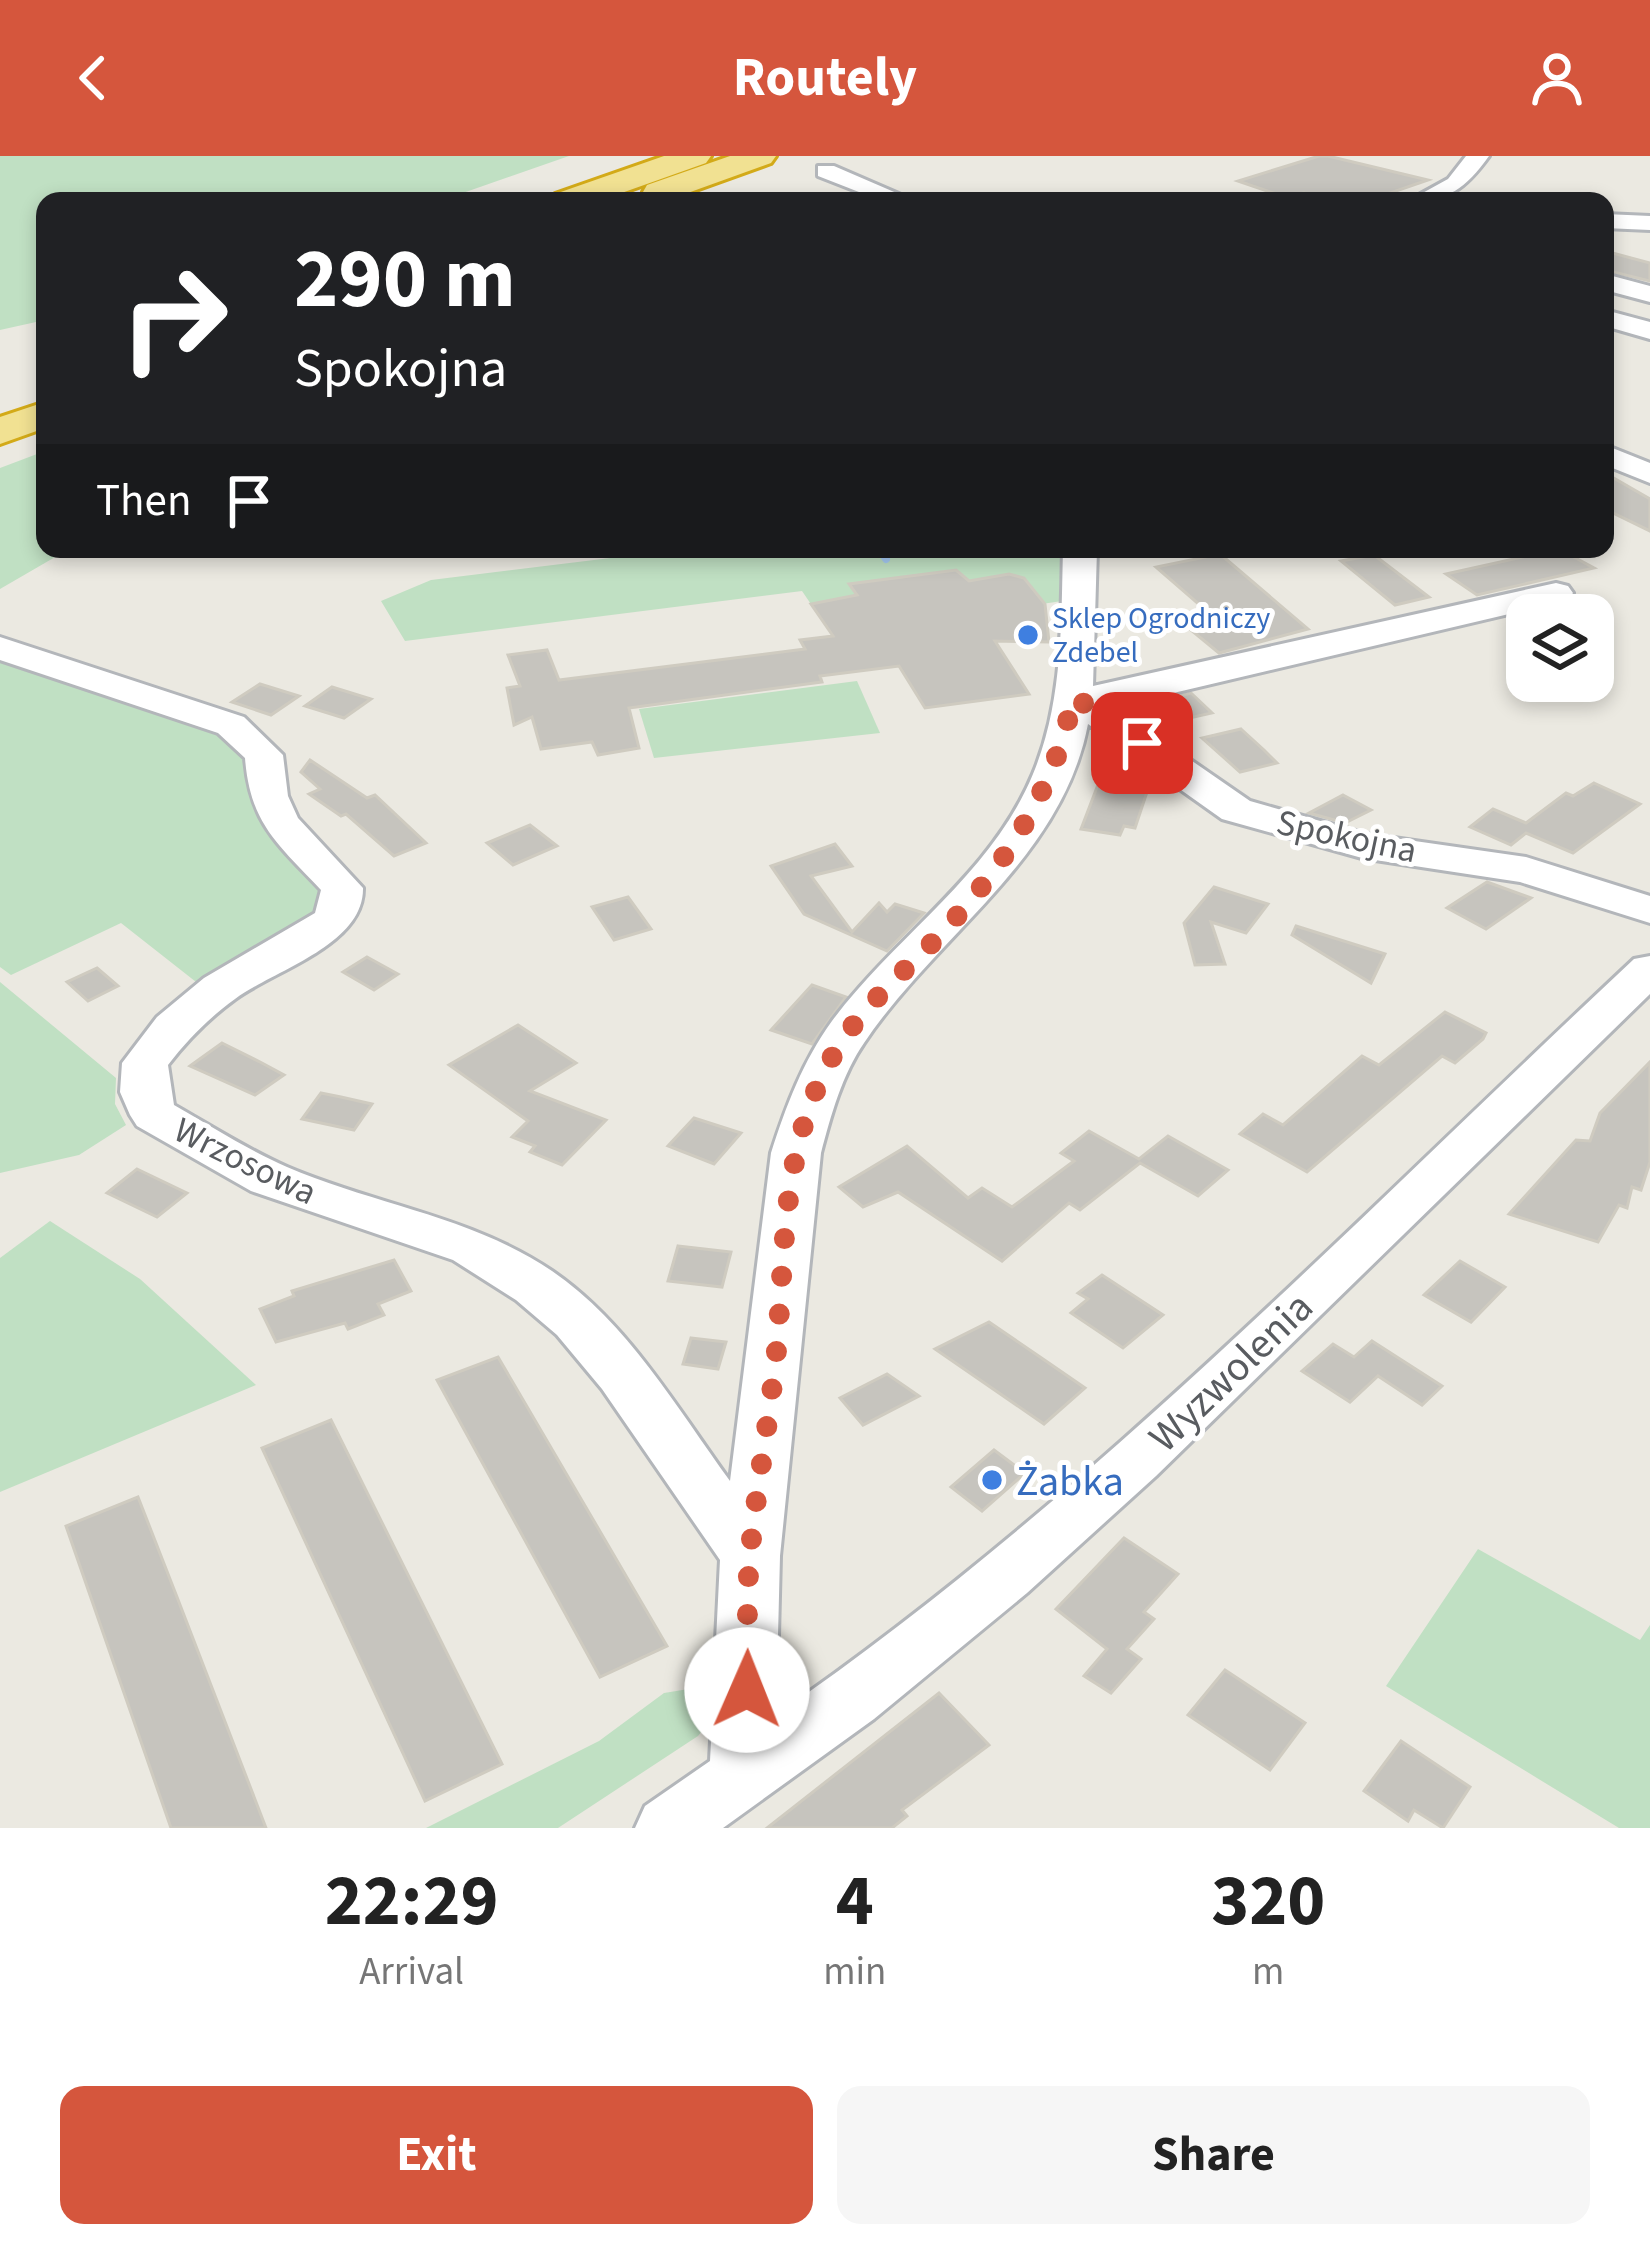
<!DOCTYPE html>
<html lang="en">
<head>
<meta charset="utf-8">
<style>
	:root { --surface:#fff; --page:#f6f6f6; --text:#222; --muted:#767676; --accent:#d5563d }
	body { margin:0; font-family:"Source Sans 3",sans-serif; background:var(--page); color:var(--text); height:100vh; display:flex; flex-direction:column; font-size:45px; white-space:nowrap }
	* { box-sizing:border-box; margin:0 }
	p { font-size:39px; color:var(--muted) }
	.icon { flex:none; width:66px; height:66px; fill:none; stroke:currentColor; stroke-width:2; stroke-linecap:round; stroke-linejoin:round }
	.map { position:relative; height:1672px; overflow:hidden }
	.side { display:flex; flex-direction:column; background:var(--surface); flex:1 }
	.side>* { flex:none }
	.hud { position:absolute; left:36px; top:36px; width:1578px; height:366px; border-radius:24px; box-shadow:0 6px 18px #0003; background:#202124; color:#fff; overflow:hidden }
	.fabs { position:absolute; left:1506px; top:438px; display:grid; gap:24px }
	.fabs a { display:grid; place-items:center; width:108px; height:108px; border-radius:24px; background:var(--surface); box-shadow:0 6px 18px #0003; font-size:60px }
	.pin { position:absolute; display:grid; place-items:center; width:102px; height:102px; color:#fff; margin:-51px; border-radius:24px; box-shadow:0 6px 18px #0006 }
	.me { position:absolute; width:132px; margin:-66px; rotate:1deg; stroke-linejoin:round; filter:drop-shadow(0 0 9px #0008) }
	.turn { display:flex; align-items:center; gap:42px; height:252px; padding:0 60px; font-size:54px }
	.turn .icon { width:156px; height:156px; stroke-width:2.5 }
	.turn b { display:block; font-size:84px; line-height:102px }
	.then { display:flex; align-items:center; height:114px; padding:0 60px; background:#0003; gap:24px; font-size:45px }
	.eta { display:flex; justify-content:space-evenly; align-items:center; height:204px; text-align:center }
	.eta b { font-size:72px; font-weight:700; line-height:84px }
	.button { display:flex; gap:24px; margin-top:auto; padding:24px 60px }
	.button a { flex:1; height:138px; border-radius:24px; background:var(--accent); color:#fff; font-size:48px; font-weight:700; line-height:138px; text-align:center }
	.button a+a { background:var(--page); color:var(--text) }
	header { display:flex; justify-content:space-between; align-items:center; height:156px; padding:0 60px; background:var(--accent); color:#fff; font-size:54px; font-weight:700 }
	.map>svg:first-child { display:block }
	.green { fill:#c0e0c3 }
	.lines { fill:none; stroke-linecap:round; stroke-linejoin:round }
	.stream { stroke:#a7ccf5; stroke-width:8 }
	.building { fill:#c6c4be; stroke:#cfcbc0; stroke-width:3 }
	.minor-casing { stroke:#b3b6ba; stroke-width:6 }
	.highway-casing { stroke:#d3aa18; stroke-width:6 }
	.minor { fill:#fff; fill-rule:evenodd }
	.highway { fill:#f1e192; fill-rule:evenodd }
	.route { stroke:#d5563d; stroke-width:21; stroke-dasharray:0 37.8 }
	.shop-dot { fill:#3f7fe0; stroke:#fff; stroke-width:4.5 }
	.labels { text-anchor:middle; stroke-width:10; stroke-linejoin:round; paint-order:stroke }
	.far-shop-label { font-size:30px; fill:#366cbe; stroke:#fff; text-anchor:start }
	.street-label { font-size:36px; fill:#595c60; stroke:#fff }
	.near-street-label { font-size:42px; fill:#595c60; stroke:#fff }
	.near-shop-label { font-size:42px; fill:#366cbe; stroke:#fff; text-anchor:start }
</style>
</head>
<body>
<header><svg class="icon" aria-label="back" viewBox="0 0 24 24"><path d="M15 5l-7 7 7 7"/></svg>Routely<svg class="icon" aria-label="person" viewBox="0 0 24 24"><circle cx="12" cy="8" r="4"/><path d="M4 21q1-7 8-7t8 7"/></svg></header>
<div class="map">
<svg width="1650" height="1672" viewBox="0 0 1650 1672">
	<rect width="100%" height="100%" fill="#ebe9e1"/>
	<g class="green">
		<polygon points="0,0 569,0 440,45 45,45 45,164 0,174"/>
		<polygon points="45,295 45,393 69,393 0,433 0,312"/>
		<polygon points="684,393 1071,393 1069,444 832,479 802,435 405,485 381,445 431,424"/>
		<polygon points="0,484 231,578 332,730 330,751 205,833 121,767 11,819 0,811"/>
		<polygon points="857,525 880,577 654,602 639,553"/>
		<polygon points="0,826 116,922 115,948 126,969 79,999 0,1017"/>
		<polygon points="50,1065 140,1123 256,1229 0,1336 0,1102"/>
		<polygon points="1478,1393 1640,1484 1650,1469 1650,1672 1619,1672 1386,1530"/>
		<polygon points="707,1530 706,1570 698,1580 558,1672 426,1672 599,1585 664,1537"/>
	</g>
	<g class="lines">
		<polyline class="stream" points="880,393 886,403"/>
	</g>
	<g class="building">
		<polygon points="1319,0 1328,0 1428,24 1373,43 1356,38 1334,45 1304,37 1285,41 1238,25"/>
		<polygon points="1605,95 1650,107 1650,125 1605,114"/>
		<polygon points="1605,317 1650,343 1650,375 1605,353"/>
		<polygon points="1559,393 1594,412 1477,439 1446,418"/>
		<polygon points="1220,398 1308,473 1219,497 1185,469 1216,463 1156,411"/>
		<polygon points="1374,399 1429,441 1395,449 1341,405"/>
		<polygon points="956,414 969,425 1009,418 1024,422 1045,448 1049,486 995,485 1029,538 925,552 899,510 820,520 822,526 629,552 639,592 598,599 592,586 541,593 532,561 514,569 507,532 520,530 508,499 547,494 559,524 805,493 800,484 833,480 811,448 857,439 849,428"/>
		<polygon points="260,528 299,540 271,559 232,546"/>
		<polygon points="332,531 371,543 344,562 305,550"/>
		<polygon points="1191,537 1212,557 1180,564 1161,545"/>
		<polygon points="1241,573 1264,594 1277,607 1240,616 1202,582"/>
		<polygon points="310,604 367,642 375,639 426,687 394,700 346,658 341,660 309,638 320,633 301,616"/>
		<polygon points="1104,613 1133,618 1129,630 1148,633 1135,672 1124,670 1120,679 1081,673"/>
		<polygon points="1594,627 1640,648 1573,697 1526,677 1511,689 1470,671 1493,653 1526,667 1566,637 1573,640"/>
		<polygon points="1343,639 1371,654 1345,667 1309,657"/>
		<polygon points="530,669 557,690 513,709 487,687"/>
		<polygon points="835,688 852,710 811,720 852,776 879,747 887,756 895,748 924,757 887,795 804,758 771,710"/>
		<polygon points="1487,726 1531,742 1486,773 1447,752"/>
		<polygon points="1214,731 1268,748 1246,777 1211,766 1225,808 1195,809 1184,767"/>
		<polygon points="628,741 651,773 614,784 592,751"/>
		<polygon points="1296,770 1385,798 1371,827 1292,779"/>
		<polygon points="367,801 398,818 374,834 343,816"/>
		<polygon points="97,812 118,830 88,845 67,826"/>
		<polygon points="812,829 846,841 812,888 771,874"/>
		<polygon points="1445,856 1486,877 1483,883 1455,907 1442,900 1307,1016 1240,978 1263,958 1283,969 1362,900 1379,909"/>
		<polygon points="518,869 576,907 530,935 606,964 562,1009 530,996 535,990 512,981 528,965 449,909"/>
		<polygon points="222,887 262,907 284,919 255,939 190,910"/>
		<polygon points="1650,906 1650,1006 1641,1034 1632,1031 1627,1052 1619,1049 1598,1086 1509,1058 1576,984 1590,985 1600,957"/>
		<polygon points="321,937 341,941 372,948 354,974 302,963"/>
		<polygon points="694,962 741,977 714,1008 668,990"/>
		<polygon points="1089,975 1139,1003 1168,980 1228,1014 1198,1040 1140,1007 1080,1054 1069,1047 1002,1105 898,1036 863,1051 839,1031 907,990 968,1042 982,1032 1012,1051 1074,1005 1061,997"/>
		<polygon points="137,1013 187,1037 157,1061 107,1037"/>
		<polygon points="678,1090 731,1096 722,1131 668,1125"/>
		<polygon points="394,1104 411,1135 378,1148 384,1159 348,1173 345,1167 276,1186 260,1153 294,1140 292,1135"/>
		<polygon points="1460,1105 1505,1131 1471,1166 1424,1139"/>
		<polygon points="1102,1119 1163,1159 1123,1192 1071,1157 1088,1143 1078,1137"/>
		<polygon points="989,1166 1043,1203 1085,1232 1044,1268 935,1193"/>
		<polygon points="691,1182 726,1186 718,1213 683,1208"/>
		<polygon points="1372,1185 1442,1230 1422,1249 1378,1220 1350,1246 1302,1215 1333,1188 1354,1201"/>
		<polygon points="498,1201 667,1490 600,1521 437,1224"/>
		<polygon points="887,1218 919,1240 863,1269 840,1242"/>
		<polygon points="331,1264 502,1608 425,1645 262,1292"/>
		<polygon points="994,1294 1025,1317 982,1355 951,1331"/>
		<polygon points="138,1341 177,1441 266,1672 171,1672 66,1370"/>
		<polygon points="1124,1382 1178,1418 1144,1456 1154,1463 1127,1493 1141,1503 1111,1537 1084,1520 1107,1493 1056,1453"/>
		<polygon points="1225,1514 1305,1567 1270,1614 1188,1559"/>
		<polygon points="939,1537 989,1589 902,1654 907,1660 892,1672 767,1672"/>
		<polygon points="1401,1585 1470,1631 1443,1672 1414,1654 1408,1665 1364,1635"/>
	</g>
	<g class="lines">
		<defs>
			<g id="minor">
				<path d="M 1466,0 L 1489,0 C 1465,33 1449,45 1408,45 L 1448,23 Z"/>
				<polygon points="818,10 834,10 915,45 882,45 818,20"/>
				<polygon points="1605,58 1650,60 1650,74 1605,72"/>
				<polygon points="1605,118 1650,130 1650,146 1605,134"/>
				<polygon points="1605,154 1650,166 1650,183 1605,170"/>
				<polygon points="1605,289 1650,307 1650,327 1605,309"/>
				<path d="M 1063,393 L 1097,393 L 1093,530 L 1556,427 L 1568,430 L 1573,437 L 1568,444 L 1114,551 L 1250,645 L 1366,678 L 1526,701 L 1650,740 L 1650,767 L 1520,726 L 1362,702 L 1222,663 L 1088,568 C 1062,704 936,779 864,887 C 842,919 831,959 821,997 L 780,1400 L 776,1559 C 1088,1344 1358,1061 1634,803 L 1650,800 L 1650,838 L 1156,1320 L 1027,1437 L 874,1563 L 723,1672 L 635,1672 L 645,1650 L 710,1605 L 720,1404 L 602,1233 L 557,1179 L 516,1144 L 453,1104 L 251,1035 L 137,970 L 130,959 L 120,936 L 122,907 L 157,861 L 204,822 L 315,757 L 321,734 C 278,688 250,668 245,602 L 218,577 L 0,504 L 0,481 L 244,561 L 283,599 L 288,640 L 298,662 L 363,732 C 364,789 274,814 235,843 C 209,862 188,883 168,909 L 174,949 C 211,970 248,994 287,1011 C 375,1049 471,1060 552,1115 C 627,1166 677,1252 730,1325 L 771,997 C 786,950 803,905 832,865 C 895,780 992,718 1033,618 C 1063,546 1061,469 1063,393 Z"/>
			</g>
			<g id="highway">
				<polygon points="664,0 711,0 706,7 599,45 550,45 555,38"/>
				<polygon points="730,0 776,0 771,7 671,43 655,45 643,36 647,29"/>
				<polygon points="45,246 45,272 0,288 0,261"/>
			</g>
		</defs>
		<use href="#minor" class="minor-casing"/>
		<use href="#highway" class="highway-casing"/>
		<use href="#minor" class="minor"/>
		<use href="#highway" class="highway"/>
	</g>
	<g class="lines">
		<path class="route" d="M 747,1534 C 748,1489 746,1442 750,1397 C 757,1328 770,1259 777,1190 C 785,1091 782,986 834,898 C 858,856 896,823 930,789 C 997,721 1056,636 1073,540 L 1142,587"/>
	</g>
	<g class="shop-dot">
		<circle cx="1028" cy="479" r="12"/>
		<circle cx="992" cy="1324" r="12"/>
	</g>
	<g class="labels">
		<g class="far-shop-label">
			<text x="1052" y="472">Sklep Ogrodniczy<tspan x="1052" dy="34">Zdebel</tspan></text>
		</g>
		<g class="street-label">
			<text transform="translate(1347 679) rotate(12)" y="13">Spokojna</text>
			<text transform="translate(246 1004) rotate(26)" y="13">Wrzosowa</text>
		</g>
		<g class="near-street-label">
			<text transform="translate(1230 1215) rotate(-44)" y="15">Wyzwolenia</text>
		</g>
		<g class="near-shop-label">
			<text x="1016" y="1339">Żabka</text>
		</g>
	</g>
</svg>
<div class="fabs">
<a><svg class="icon" aria-label="layers" viewBox="0 0 24 24"><path d="M12 4l9 5-9 5-9-5zM3 14l9 5 9-5"/></svg></a>
</div>
<div class="pin" style="left:1142px;top:587px;background:#d93025"><svg class="icon" aria-label="arrive" viewBox="0 0 24 24"><path d="M6 21V4h12l-3 4 3 4H6"/></svg></div>
<svg class="me" style="left:747px;top:1534px" viewBox="-20 -20 40 40"><circle r="19" fill="#fff"/><path d="M0-13L10 11 0 6-10 11z" fill="#d5563d"/></svg>
<div class="hud">
<div class="turn"><svg class="icon" aria-label="right" viewBox="0 0 24 24"><path d="M7 20v-9h11M14 6l5 5-5 5"/></svg><div><b>290 m</b>Spokojna</div></div>
<div class="then">Then<svg class="icon" aria-label="arrive" viewBox="0 0 24 24"><path d="M6 21V4h12l-3 4 3 4H6"/></svg></div>
</div>
</div>
<section class="side">
<div class="eta">
<div><b>22:29</b><p>Arrival</p></div>
<div><b>4</b><p>min</p></div>
<div><b>320</b><p>m</p></div>
</div>
<div class="button"><a>Exit</a><a>Share</a></div>
</section>
</body>
</html>
